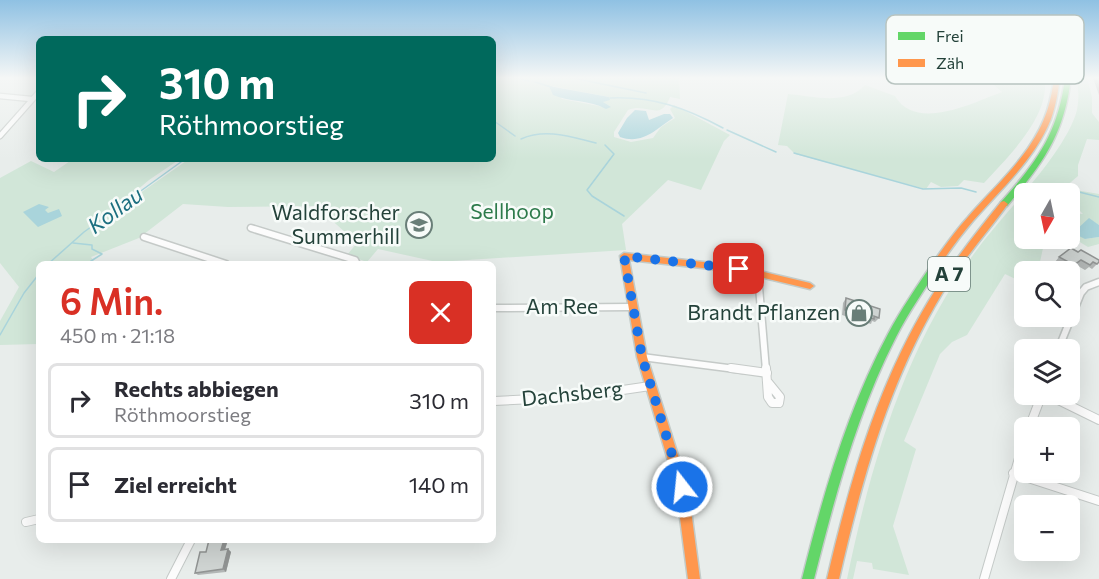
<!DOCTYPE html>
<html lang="de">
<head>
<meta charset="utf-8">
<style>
	:root { --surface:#fff; --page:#f7f7f7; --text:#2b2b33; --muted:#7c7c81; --line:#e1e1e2; --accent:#d93025 }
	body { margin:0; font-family:Commissioner,sans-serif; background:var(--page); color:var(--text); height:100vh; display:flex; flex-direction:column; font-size:22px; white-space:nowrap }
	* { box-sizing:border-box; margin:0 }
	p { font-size:20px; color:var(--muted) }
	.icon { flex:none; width:33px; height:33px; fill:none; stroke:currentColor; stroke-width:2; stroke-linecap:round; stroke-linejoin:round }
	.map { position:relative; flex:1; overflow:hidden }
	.details { position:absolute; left:36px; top:261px; width:460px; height:282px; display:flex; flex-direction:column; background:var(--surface); border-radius:9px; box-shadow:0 6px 24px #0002 }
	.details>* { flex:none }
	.guide { position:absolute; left:36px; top:36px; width:460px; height:126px; border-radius:9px; box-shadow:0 6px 24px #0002; background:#00695c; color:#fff; overflow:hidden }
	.needle { width:39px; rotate:189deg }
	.tools { position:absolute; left:1014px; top:183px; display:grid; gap:12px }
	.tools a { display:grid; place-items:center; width:66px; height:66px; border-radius:9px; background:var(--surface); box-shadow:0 6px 24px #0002; font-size:30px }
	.pin { position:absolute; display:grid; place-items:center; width:51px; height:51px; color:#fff; margin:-26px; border-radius:12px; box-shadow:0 3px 9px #0006 }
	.me { position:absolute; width:66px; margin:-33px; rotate:344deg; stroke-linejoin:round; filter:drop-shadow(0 0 4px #0008) }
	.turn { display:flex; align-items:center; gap:21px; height:126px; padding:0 24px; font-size:27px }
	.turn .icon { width:78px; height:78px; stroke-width:2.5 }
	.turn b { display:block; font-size:42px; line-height:51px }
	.round { display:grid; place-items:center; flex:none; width:63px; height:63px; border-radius:9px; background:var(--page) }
	.overview { display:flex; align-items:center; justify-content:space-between; height:102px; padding:0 24px }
	h1 { font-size:36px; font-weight:600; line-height:45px; color:var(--accent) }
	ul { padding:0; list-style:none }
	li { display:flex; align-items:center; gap:18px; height:75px; margin:0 12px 9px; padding:0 12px; border:3px solid var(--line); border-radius:9px }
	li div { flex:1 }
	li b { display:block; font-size:22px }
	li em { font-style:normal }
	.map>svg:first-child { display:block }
	.green { fill:#d1e6d8; fill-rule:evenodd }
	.water { fill:#a9d4db }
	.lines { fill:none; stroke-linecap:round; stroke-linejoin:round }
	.stream { stroke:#a9d4db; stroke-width:1.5 }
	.street-far2-casing { stroke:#c5cac8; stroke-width:7 }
	.street-far1-casing { stroke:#c5cac8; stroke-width:9 }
	.street-casing { stroke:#c5cac8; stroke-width:10 }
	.fast-casing { stroke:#c3cbc8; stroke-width:3 }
	.slow-casing { stroke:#c3cbc8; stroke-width:3 }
	.street-far2 { stroke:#fcfcfc; stroke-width:4.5 }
	.street-far1 { stroke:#fcfcfc; stroke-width:6 }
	.street { stroke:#fcfcfc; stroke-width:8 }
	.fast { fill:#63d668; fill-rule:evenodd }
	.slow { fill:#ff974d; fill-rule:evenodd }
	.wall { fill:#b2b6b5 }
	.shaded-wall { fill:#919493 }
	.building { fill:#cfd4d2; stroke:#919493; stroke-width:1.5 }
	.route { stroke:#1a73e8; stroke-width:10; stroke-dasharray:0 18 }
	.labels { text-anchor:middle; stroke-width:5; stroke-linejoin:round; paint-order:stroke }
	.shield { fill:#f7fbf9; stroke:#637a73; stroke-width:1.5 }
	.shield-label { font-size:20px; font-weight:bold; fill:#24423a }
	.park-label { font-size:21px; fill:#2d7a4b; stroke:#f7fbf9 }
	.poi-label { font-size:21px; fill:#24423a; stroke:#f7fbf9; text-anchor:end }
	.street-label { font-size:21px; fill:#24423a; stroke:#f7fbf9 }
	.water-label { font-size:22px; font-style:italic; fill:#1c6f80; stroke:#f7fbf9 }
	.key { fill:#f7fbf9; stroke:#b8c4c0; stroke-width:1.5 }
	.key-label { font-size:16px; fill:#24423a }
</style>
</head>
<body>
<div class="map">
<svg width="1099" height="579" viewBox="0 0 1099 579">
	<rect width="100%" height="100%" fill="#e8edeb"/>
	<g class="green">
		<path d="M 494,78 L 679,78 L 680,99 L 670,97 C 660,123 648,102 628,110 L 614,132 L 614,137 L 631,142 L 653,138 L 661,127 L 675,118 L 670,109 L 674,105 L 730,135 L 724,141 L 701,190 L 668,180 L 622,224 L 626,250 L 437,262 L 378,249 L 367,262 L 347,255 L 357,243 L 316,206 L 228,207 L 183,204 L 139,238 L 91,257 L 96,264 L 39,264 L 39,344 L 0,345 L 0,321 L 19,287 L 0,263 L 0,178 L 31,161 L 54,172 L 73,159 L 180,159 L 149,180 L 103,219 L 189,159 L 494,159 ZM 552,86 L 609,97 L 603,102 L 604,107 L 562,99 Z"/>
		<path d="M 986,78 L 1044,78 C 1052,115 1006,159 984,183 L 964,180 L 958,186 L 941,187 L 931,182 L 926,189 L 795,154 L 787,146 L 778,145 L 788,94 C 813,96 846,106 865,85 L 895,96 C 916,132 972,103 1002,92 Z"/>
		<path d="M 1076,78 L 1087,78 L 1092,97 L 1092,113 L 1099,122 L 1099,140 L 1087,139 L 1078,165 L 1078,176 L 1064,188 L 1099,194 L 1099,225 L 1089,219 L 1085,239 L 1099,237 L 1099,244 L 1088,247 L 1070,236 L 1070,213 L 1083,214 L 1070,201 L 1070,194 L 1024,194 L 1024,238 L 1045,239 L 1038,271 L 1024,272 L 1024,283 L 1005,274 L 967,335 L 952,342 L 940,354 L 904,441 L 916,449 L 893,526 L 909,575 L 873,569 L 872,563 L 857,561 L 853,579 L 847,579 C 871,463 906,343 979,247 C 1006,211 1066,152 1077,110 C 1079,99 1079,89 1076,78 Z"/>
	</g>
	<g class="water">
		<path d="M 549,86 L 609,97 L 610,100 L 603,102 L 611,107 L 606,109 C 590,100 570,102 553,95 Z"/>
		<path d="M 635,110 L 646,111 L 649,120 L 664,114 L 670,114 L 673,118 C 656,129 643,145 620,137 L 618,133 L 627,118 Z"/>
		<polygon points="39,204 49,207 45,210 48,213 59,209 62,216 38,227 23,212"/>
		<polygon points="1089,218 1099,225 1099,237 1085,239 1077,235 1075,231"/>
	</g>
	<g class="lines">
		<g class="stream">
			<polyline points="516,78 529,81"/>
			<polyline points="573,78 646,93"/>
			<polyline points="535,82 551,87"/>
			<path d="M 610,98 C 653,96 686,108 723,128"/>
			<polyline points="494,121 515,136"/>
			<polyline points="727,130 776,152"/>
			<path d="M 521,139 C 546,128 571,137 596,143"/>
			<polyline points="605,145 614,154 587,190 592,196 624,216"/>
			<polyline points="794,153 923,189 961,188 976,192"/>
			<polyline points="1049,189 1075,191 1099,197"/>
			<polyline points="73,243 92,245 92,249 102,254 91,261 97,264"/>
			<polyline points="48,264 84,232 185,159"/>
			<polyline points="0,335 24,293 39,274"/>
		</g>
		<defs>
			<g id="street-far2">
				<polyline points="0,96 31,99"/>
				<polyline points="0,136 39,92"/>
			</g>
			<g id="street-far1">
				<polyline points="251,228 355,260 357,264"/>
				<polyline points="144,237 226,264"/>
				<polyline points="758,275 766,370"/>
				<polyline points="494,308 631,307"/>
				<polyline points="1058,350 1081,293 1086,287 1099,282"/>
				<polyline points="642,357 743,370"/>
			</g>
			<g id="street">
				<polyline points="731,368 767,373"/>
				<polyline points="766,368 768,397 772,403 779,403 780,397 767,381"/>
				<polyline points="1046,394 1099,420"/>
				<polyline points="494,401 575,397 650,386"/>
				<polyline points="1029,428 1042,394"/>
				<polyline points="1013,473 1099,501"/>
				<polyline points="26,522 39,519"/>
				<polyline points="171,579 191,540"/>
				<polyline points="984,579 1024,441"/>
			</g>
			<g id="fast">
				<path d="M 1065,78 L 1071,78 C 1064,135 1043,163 1007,206 L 1001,206 L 1000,204 L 1001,202 C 1037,162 1058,133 1065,78 Z"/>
				<path d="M 937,260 L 941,263 C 926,288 909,311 896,337 C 857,413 835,496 814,579 L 802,579 C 823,495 847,411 888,334 C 901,309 918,285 934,261 Z"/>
			</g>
			<g id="slow">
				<path d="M 1054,78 L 1060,78 C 1058,92 1056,105 1051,119 C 1035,159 1001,189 973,221 C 961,235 950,250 940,265 L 934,265 L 933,263 L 934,261 C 945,246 955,231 968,217 C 995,186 1028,158 1044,119 C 1050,105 1052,92 1054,78 Z"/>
				<path d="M 1004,201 L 1008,204 C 986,234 962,261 943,292 C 889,381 862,479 839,579 L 827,579 C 851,477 880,375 938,286 C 957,257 979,229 1001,202 Z"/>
				<polygon points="624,253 739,266 810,283 814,286 810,289 739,272 629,260 647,357 688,487 700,579 688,579 676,487 637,357 620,256"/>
			</g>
		</defs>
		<use href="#street-far2" class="street-far2-casing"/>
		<use href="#street-far1" class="street-far1-casing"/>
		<use href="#street" class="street-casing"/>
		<use href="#fast" class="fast-casing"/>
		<use href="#slow" class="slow-casing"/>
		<use href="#street-far2" class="street-far2"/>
		<use href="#street-far1" class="street-far1"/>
		<use href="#street" class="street"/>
		<use href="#fast" class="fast"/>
		<use href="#slow" class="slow"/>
	</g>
	<g class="wall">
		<polygon points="1093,78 1099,78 1099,95"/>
		<polygon points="1059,257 1099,262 1092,269 1089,267 1085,270 1076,265 1069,270 1055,262"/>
		<polygon points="846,298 879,318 875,322 872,321 871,324 842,315 843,303"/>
		<polygon points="228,540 225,550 228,549 231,552 226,572 198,575 195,573 206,552"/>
	</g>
	<g class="shaded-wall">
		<polygon points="224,540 228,540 224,552 221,550"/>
		<polygon points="228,549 231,552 226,572 223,569"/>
	</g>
	<g class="building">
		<polygon points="1071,248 1078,252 1081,250 1099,260 1099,262 1097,264 1093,262 1090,265 1081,260 1074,265 1059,257"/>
		<polygon points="1049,267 1058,272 1046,272"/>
		<polygon points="846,298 880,309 879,318 874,316 874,319 845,310"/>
		<polygon points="209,540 224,540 221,550 228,549 223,569 195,573 200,552 206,552"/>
	</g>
	<linearGradient id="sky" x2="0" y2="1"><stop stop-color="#8fc1e3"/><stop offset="0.49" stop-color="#f5f7f6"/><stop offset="1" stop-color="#f5f7f6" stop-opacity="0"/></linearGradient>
	<rect width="1099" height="159" fill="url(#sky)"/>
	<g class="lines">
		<polyline class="route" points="682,487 642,357 624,256 739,269"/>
	</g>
	<defs>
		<symbol id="school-ring" viewBox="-11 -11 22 22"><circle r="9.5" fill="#f7fbf9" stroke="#697e78" stroke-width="1.5"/><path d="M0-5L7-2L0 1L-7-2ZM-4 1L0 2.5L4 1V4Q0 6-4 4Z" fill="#697e78"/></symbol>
		<symbol id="shop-ring" viewBox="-11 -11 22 22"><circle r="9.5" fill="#f7fbf9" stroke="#697e78" stroke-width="1.5"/><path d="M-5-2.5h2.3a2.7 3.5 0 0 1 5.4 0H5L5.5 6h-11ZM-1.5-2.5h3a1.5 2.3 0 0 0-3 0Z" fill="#697e78"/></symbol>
	</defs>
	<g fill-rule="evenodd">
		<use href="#school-ring" x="404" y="210" width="30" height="30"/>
		<use href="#shop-ring" x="844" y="298" width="30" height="30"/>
	</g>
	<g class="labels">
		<rect class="shield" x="928" y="257" width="42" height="34" rx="4.5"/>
		<g class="shield-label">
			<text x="949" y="281">A 7</text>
		</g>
		<g class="park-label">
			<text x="512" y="219">Sellhoop</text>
		</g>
		<g class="poi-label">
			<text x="400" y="220">Waldforscher<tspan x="400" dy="24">Summerhill</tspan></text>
			<text x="840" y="320">Brandt Pflanzen</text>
		</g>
		<g class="street-label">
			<text x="562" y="314">Am Ree</text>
			<text transform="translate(572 394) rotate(-6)" y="7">Dachsberg</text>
		</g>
		<g class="water-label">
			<text transform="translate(115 210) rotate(-36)" y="8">Kollau</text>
		</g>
	</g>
	<rect x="886" y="15" width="198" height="69" rx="9" class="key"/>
	<rect x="898" y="32" width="27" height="8" fill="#63d668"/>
	<rect x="898" y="59" width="27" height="8" fill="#ff974d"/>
	<g class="key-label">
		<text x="936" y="42">Frei</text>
		<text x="936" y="69">Zäh</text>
	</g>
</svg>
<div class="tools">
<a><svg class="needle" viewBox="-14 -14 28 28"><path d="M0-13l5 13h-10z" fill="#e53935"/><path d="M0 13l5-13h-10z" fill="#7c7c81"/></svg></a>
<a><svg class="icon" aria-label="search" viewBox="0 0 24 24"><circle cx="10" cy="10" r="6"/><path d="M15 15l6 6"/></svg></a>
<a><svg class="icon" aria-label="layers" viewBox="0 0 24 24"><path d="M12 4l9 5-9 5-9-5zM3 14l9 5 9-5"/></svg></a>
<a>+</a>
<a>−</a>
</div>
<div class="pin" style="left:739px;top:269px;background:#d93025"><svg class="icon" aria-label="arrive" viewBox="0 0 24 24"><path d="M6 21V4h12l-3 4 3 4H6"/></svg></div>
<svg class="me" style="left:682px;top:487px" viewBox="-20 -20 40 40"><circle r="17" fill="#1a73e8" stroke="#fff" stroke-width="3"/><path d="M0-11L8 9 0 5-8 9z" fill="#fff"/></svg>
<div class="guide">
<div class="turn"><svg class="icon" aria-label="right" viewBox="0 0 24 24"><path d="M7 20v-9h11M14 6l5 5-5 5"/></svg><div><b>310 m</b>Röthmoorstieg</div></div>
</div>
<section class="details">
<div class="overview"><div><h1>6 Min.</h1><p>450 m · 21:18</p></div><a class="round" style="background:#d93025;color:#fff"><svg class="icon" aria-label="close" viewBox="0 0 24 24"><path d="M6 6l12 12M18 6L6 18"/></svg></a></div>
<ul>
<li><svg class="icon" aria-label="right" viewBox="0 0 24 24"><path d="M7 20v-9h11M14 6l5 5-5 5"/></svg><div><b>Rechts abbiegen</b><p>Röthmoorstieg</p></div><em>310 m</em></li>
<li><svg class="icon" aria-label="arrive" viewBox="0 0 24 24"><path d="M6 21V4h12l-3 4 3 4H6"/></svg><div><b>Ziel erreicht</b></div><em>140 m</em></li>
</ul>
</section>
</div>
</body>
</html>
